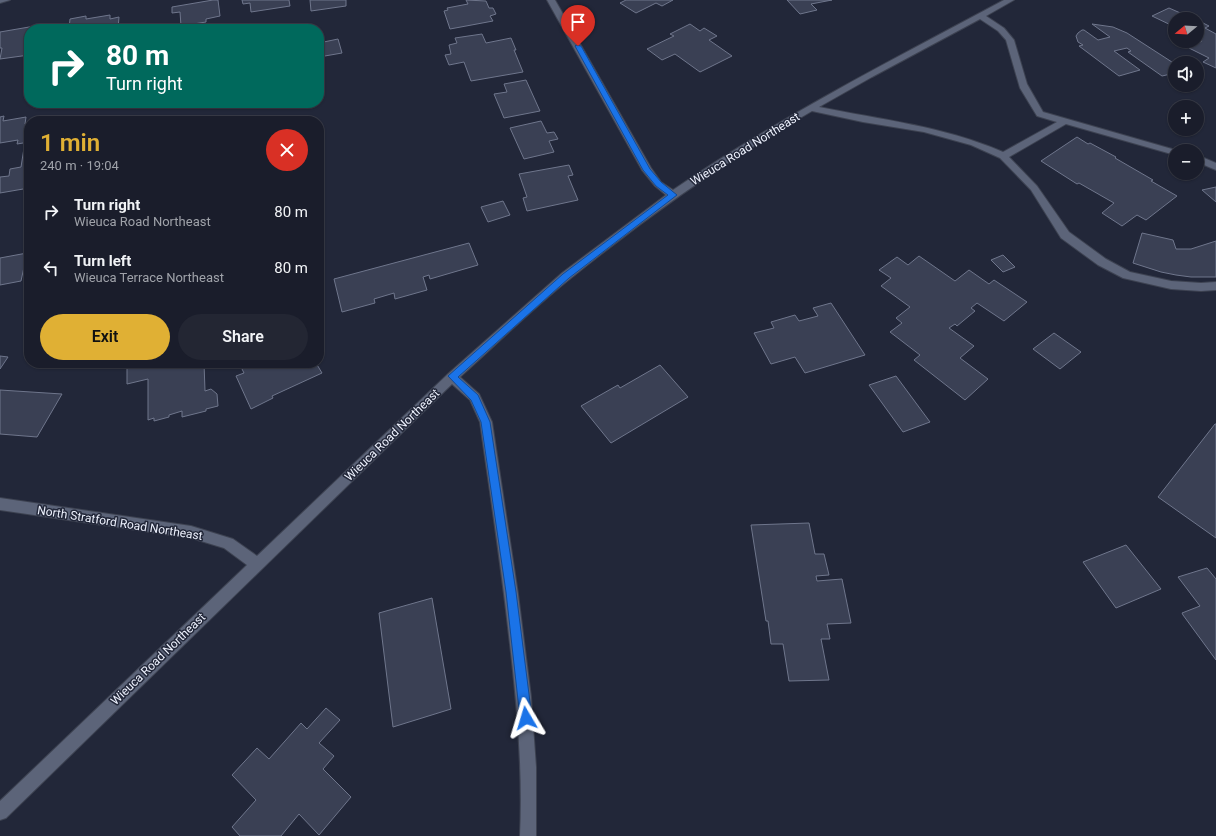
<!DOCTYPE html>
<html lang="en">
<head>
<meta charset="utf-8">
<style>
	:root { --surface:#1a1d2b; --page:#232633; --text:#f1f3f6; --muted:#9fa2a9; --line:#383b47; --accent:#e0b034 }
	body { margin:0; font-family:Roboto,sans-serif; background:var(--page); color:var(--text); height:100vh; display:flex; flex-direction:column; font-size:15px; white-space:nowrap }
	* { box-sizing:border-box; margin:0 }
	p { font-size:13px; color:var(--muted) }
	.icon { flex:none; width:22px; height:22px; fill:none; stroke:currentColor; stroke-width:2; stroke-linecap:round; stroke-linejoin:round }
	.map { position:relative; flex:1; overflow:hidden }
	.panel { position:absolute; left:24px; top:116px; width:300px; height:252px; display:flex; flex-direction:column; background:var(--surface); border-radius:16px; box-shadow:0 1px 3px #0004,0 0 0 1px var(--line) }
	.panel>* { flex:none }
	.guide { position:absolute; left:24px; top:24px; width:300px; height:84px; border-radius:16px; box-shadow:0 1px 3px #0004,0 0 0 1px var(--line); background:#00695c; color:#fff; overflow:hidden }
	.needle { width:26px; rotate:252deg }
	.buttons { position:absolute; left:1168px; top:12px; display:grid; gap:8px }
	.buttons a { display:grid; place-items:center; width:36px; height:36px; border-radius:50%; background:var(--surface); box-shadow:0 1px 3px #0004,0 0 0 1px var(--line); font-size:20px }
	.pin { position:absolute; display:grid; place-items:center; width:34px; height:34px; color:#fff; margin:-41px -17px; border-radius:50% 50% 50% 0; rotate:-45deg; box-shadow:0 0 4px #0007 }
	.pin .icon { rotate:45deg }
	.me { position:absolute; width:44px; margin:-22px; rotate:353deg; stroke-linejoin:round; filter:drop-shadow(0 0 3px #0008) }
	.turn { display:flex; align-items:center; gap:14px; height:84px; padding:0 16px; font-size:18px }
	.turn .icon { width:52px; height:52px; stroke-width:2.5 }
	.turn b { display:block; font-size:28px; line-height:34px }
	.round { display:grid; place-items:center; flex:none; width:42px; height:42px; border-radius:21px; background:var(--page) }
	.headline { display:flex; align-items:center; justify-content:space-between; height:68px; padding:0 16px }
	h1 { font-size:24px; font-weight:600; line-height:30px; color:var(--accent) }
	.button { display:flex; gap:8px; margin-top:auto; padding:8px 16px }
	.button a { flex:1; height:46px; border-radius:24px; background:var(--accent); color:#111; font-size:16px; font-weight:600; line-height:46px; text-align:center }
	.button a+a { background:var(--page); color:var(--text) }
	ul { padding:0; list-style:none }
	li { display:flex; align-items:center; gap:12px; height:56px; padding:0 16px }
	li div { flex:1 }
	li b { display:block; font-size:15px }
	li em { font-style:normal }
	.map>svg:first-child { display:block }
	.building { fill:#3a4054; stroke:#6f768c }
	.lines { fill:none; stroke-linecap:round; stroke-linejoin:round }
	.minor-casing { stroke:#3d4251; stroke-width:2 }
	.minor { fill:#5c6479; fill-rule:evenodd }
	.route { fill:#1a73e8; stroke:#114b97 }
	.labels { text-anchor:middle; stroke-width:3; stroke-linejoin:round; paint-order:stroke }
	.street-label { font-size:12px; fill:#edf1fd; stroke:#222739 }
</style>
</head>
<body>
<div class="map">
<svg width="1216" height="836" viewBox="0 0 1216 836">
	<rect width="100%" height="100%" fill="#222739"/>
	<g class="building">
		<polygon points="213,0 218,0 220,16 206,19 206,22 181,26 180,12 172,13 172,7"/>
		<polygon points="242,0 289,0 290,6 251,12 250,3 243,4"/>
		<polygon points="310,0 346,0 346,6 311,11"/>
		<polygon points="466,0 486,1 489,8 493,8 496,14 490,16 493,21 450,29 444,11 448,10 447,8 468,4"/>
		<polygon points="626,0 673,0 662,6 656,3 636,13 620,3"/>
		<polygon points="787,0 832,0 811,4 817,10 800,14"/>
		<polygon points="1169,8 1194,19 1175,19 1175,27 1152,16"/>
		<polygon points="110,15 110,19 119,17 118,29 69,29 70,19 86,16 86,19"/>
		<polygon points="1197,20 1209,26 1205,28 1216,34 1216,68 1203,62 1209,58 1189,48 1202,41 1197,35"/>
		<polygon points="690,24 700,31 704,28 717,36 709,40 732,56 700,72 675,54 662,60 647,49 674,36 670,34"/>
		<polygon points="1092,24 1113,27 1127,33 1175,64 1175,73 1162,76 1128,52 1131,51 1127,48 1114,51 1140,70 1119,76 1079,46 1083,45 1078,42 1076,36 1078,33 1082,30 1084,30 1098,40 1110,37"/>
		<polygon points="35,26 35,29 29,29 29,55 0,59 2,48 0,48 0,32"/>
		<polygon points="482,34 486,43 511,38 516,50 514,50 523,72 471,81 464,62 449,65 445,55 451,54 449,45 457,43 455,38"/>
		<polygon points="338,39 342,53 319,57 319,43"/>
		<polygon points="526,80 540,111 504,118 494,94 507,92 504,84"/>
		<polygon points="4,116 3,121 26,117 25,124 29,123 29,142 17,144 18,140 0,143 0,117"/>
		<polygon points="541,121 547,133 554,132 558,139 549,141 554,152 524,159 510,128"/>
		<polygon points="1077,137 1088,144 1090,143 1116,157 1115,158 1153,180 1151,181 1177,196 1146,220 1137,215 1122,226 1102,213 1114,203 1079,183 1077,184 1041,161"/>
		<polygon points="29,147 29,188 0,193 0,177 9,176 10,169 21,167 24,148"/>
		<polygon points="569,165 573,175 568,176 578,200 527,211 523,198 527,197 519,174"/>
		<polygon points="1216,187 1216,202 1202,190"/>
		<polygon points="503,201 510,215 488,222 481,207"/>
		<polygon points="1142,233 1173,240 1176,249 1191,249 1216,241 1216,277 1191,277 1176,275 1161,272 1133,263"/>
		<polygon points="469,243 478,265 430,279 429,275 423,277 427,290 395,299 394,293 374,299 375,303 342,312 334,279"/>
		<polygon points="27,253 21,281 0,285 0,258"/>
		<polygon points="1003,255 1015,267 1003,272 991,260"/>
		<polygon points="919,256 955,281 969,270 989,284 994,280 1027,302 1004,321 977,303 971,308 975,311 957,326 955,324 949,328 974,346 960,358 988,379 965,400 914,360 920,355 890,332 902,323 896,318 910,307 881,286 891,278 879,270 897,257 908,265"/>
		<polygon points="831,303 865,355 805,373 795,357 771,364 754,333 774,328 771,322 795,315 799,321 818,316 813,308"/>
		<polygon points="1054,333 1081,352 1060,369 1033,349"/>
		<polygon points="0,356 8,357 0,369"/>
		<polygon points="127,363 204,363 205,391 211,389 217,394 218,406 206,409 206,411 182,417 182,411 169,415 169,417 154,421 154,418 148,420 148,379 127,384"/>
		<polygon points="239,363 316,363 322,373 272,396 273,398 251,409 236,376 244,373"/>
		<polygon points="660,365 688,397 611,443 581,406 618,385 620,388"/>
		<polygon points="896,376 930,422 903,432 869,385"/>
		<polygon points="0,390 62,394 37,437 0,434"/>
		<polygon points="1215,424 1216,424 1216,538 1158,497"/>
		<polygon points="809,523 815,554 824,554 829,575 816,576 817,581 842,579 851,623 827,624 830,639 821,639 829,680 789,681 783,644 771,644 768,621 766,621 751,525"/>
		<polygon points="1126,545 1161,589 1116,608 1083,562"/>
		<polygon points="1207,568 1216,579 1216,660 1183,615 1182,613 1200,606 1178,577"/>
		<polygon points="432,598 451,709 393,727 379,613"/>
		<polygon points="326,708 340,720 319,743 334,756 323,769 351,797 319,835 299,814 281,836 240,836 232,827 256,800 232,775 257,748 269,759 301,723 307,729"/>
	</g>
	<g class="lines">
		<defs>
			<g id="minor">
				<polygon points="0,0 10,0 0,3"/>
				<path d="M 547,0 L 555,0 L 651,168 L 661,182 L 673,190 C 778,118 892,60 1004,0 L 1014,0 L 986,16 L 1004,28 L 1014,40 L 1027,84 L 1043,112 L 1179,151 L 1175,151 L 1175,155 L 1066,124 L 1009,157 L 1037,186 L 1069,232 L 1106,259 L 1130,272 L 1171,281 L 1201,283 L 1216,282 L 1216,290 L 1201,291 L 1171,289 L 1123,278 L 1098,265 L 1061,238 L 1031,190 L 1000,158 L 971,145 L 924,132 L 863,122 L 812,111 C 727,160 648,216 571,278 C 532,309 497,344 460,377 L 479,394 L 492,422 L 518,594 L 531,697 L 536,767 L 536,836 L 520,836 C 523,769 517,702 509,636 C 501,564 490,493 480,422 L 470,400 L 452,384 L 6,818 L 0,820 L 0,801 L 247,565 L 224,548 L 191,538 L 0,510 L 0,498 L 191,526 L 233,539 L 257,556 L 448,374 L 562,273 L 666,195 L 655,186 L 642,170 ZM 980,19 L 998,31 L 1006,40 L 1020,88 L 1037,116 L 1057,122 L 1003,152 C 943,126 882,120 819,107 L 872,77 Z"/>
				<polygon points="1197,155 1216,163 1216,170 1197,162"/>
			</g>
		</defs>
		<use href="#minor" class="minor-casing"/>
		<use href="#minor" class="minor"/>
	</g>
	<polygon class="route" points="576,45 581,46 650,169 661,182 677,195 569,278 458,377 478,395 490,422 516,592 532,718 530,722 526,723 522,722 520,718 506,592 481,422 471,400 448,376 563,274 668,195 656,186 643,170 575,46"/>
	<g class="labels">
		<g class="street-label">
			<text transform="translate(745 149) rotate(-32)" y="4">Wieuca Road Northeast</text>
			<text transform="translate(392 435) rotate(-44)" y="4">Wieuca Road Northeast</text>
			<text transform="translate(120 523) rotate(9)" y="4">North Stratford Road Northeast</text>
			<text transform="translate(158 659) rotate(-44)" y="4">Wieuca Road Northeast</text>
		</g>
	</g>
</svg>
<div class="buttons">
<a><svg class="needle" viewBox="-14 -14 28 28"><path d="M0-13l5 13h-10z" fill="#e53935"/><path d="M0 13l5-13h-10z" fill="#9fa2a9"/></svg></a>
<a><svg class="icon" aria-label="sound" viewBox="0 0 24 24"><path d="M4 9h4l5-4v14l-5-4H4zM17 9q2 3 0 6"/></svg></a>
<a>+</a>
<a>−</a>
</div>
<div class="pin" style="left:578px;top:46px;background:#d93025"><svg class="icon" aria-label="arrive" viewBox="0 0 24 24"><path d="M6 21V4h12l-3 4 3 4H6"/></svg></div>
<svg class="me" style="left:526px;top:718px" viewBox="-20 -20 40 40"><path d="M0-17L14 15 0 8-14 15z" fill="#1a73e8" stroke="#fff" stroke-width="4"/></svg>
<div class="guide">
<div class="turn"><svg class="icon" aria-label="right" viewBox="0 0 24 24"><path d="M7 20v-9h11M14 6l5 5-5 5"/></svg><div><b>80 m</b>Turn right</div></div>
</div>
<section class="panel">
<div class="headline"><div><h1>1 min</h1><p>240 m · 19:04</p></div><a class="round" style="background:#d93025;color:#fff"><svg class="icon" aria-label="close" viewBox="0 0 24 24"><path d="M6 6l12 12M18 6L6 18"/></svg></a></div>
<ul>
<li><svg class="icon" aria-label="right" viewBox="0 0 24 24"><path d="M7 20v-9h11M14 6l5 5-5 5"/></svg><div><b>Turn right</b><p>Wieuca Road Northeast</p></div><em>80 m</em></li>
<li><svg class="icon" aria-label="left" viewBox="0 0 24 24"><path d="M17 20v-9H6M10 6l-5 5 5 5"/></svg><div><b>Turn left</b><p>Wieuca Terrace Northeast</p></div><em>80 m</em></li>
</ul>
<div class="button"><a>Exit</a><a>Share</a></div>
</section>
</div>
</body>
</html>
